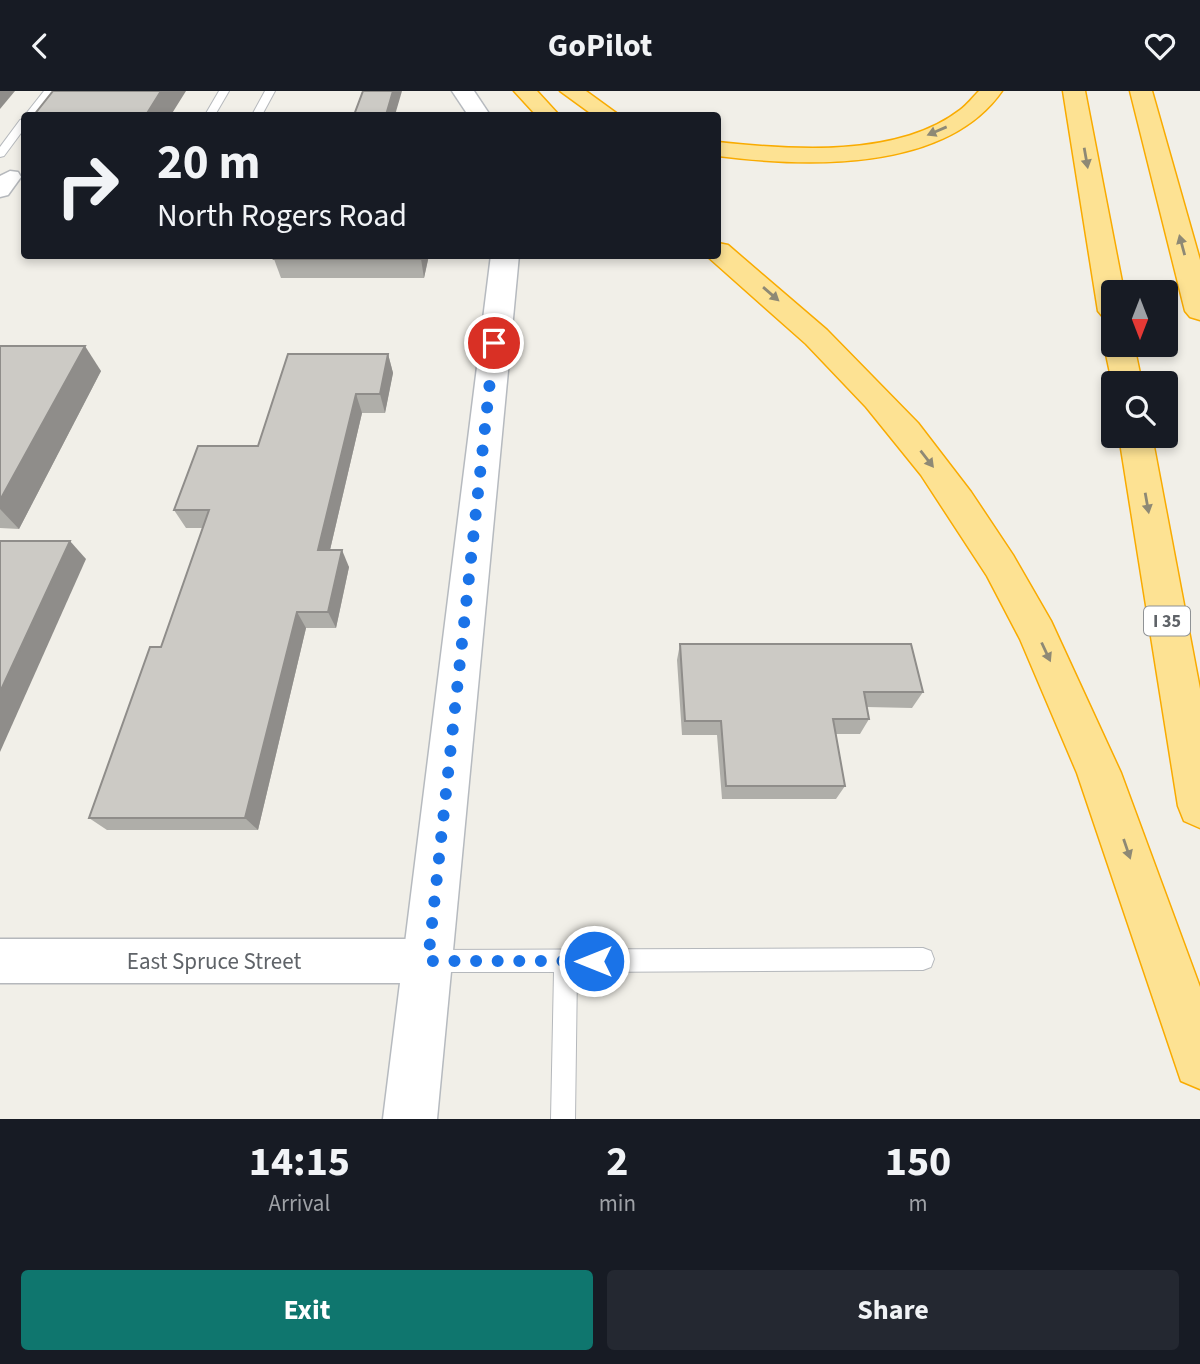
<!DOCTYPE html>
<html lang="en">
<head>
<meta charset="utf-8">
<style>
	:root { --surface:#171b24; --page:#242831; --text:#f1f3f6; --muted:#9ea1a6; --accent:#0f766e }
	body { margin:0; font-family:"Source Sans 3",sans-serif; background:var(--page); color:var(--text); height:100vh; display:flex; flex-direction:column; font-size:26px; white-space:nowrap }
	* { box-sizing:border-box; margin:0 }
	p { font-size:23px; color:var(--muted) }
	.icon { flex:none; width:38px; height:38px; fill:none; stroke:currentColor; stroke-width:2; stroke-linecap:round; stroke-linejoin:round }
	.map { position:relative; height:1028px; overflow:hidden }
	.side { display:flex; flex-direction:column; background:var(--surface); flex:1 }
	.side>* { flex:none }
	.banner { position:absolute; left:21px; top:21px; width:700px; height:147px; border-radius:7px; box-shadow:0 4px 10px #0003; background:#171b24; color:var(--text); overflow:hidden }
	.needle { width:46px; rotate:180deg }
	.controls { position:absolute; left:1101px; top:189px; display:grid; gap:14px }
	.controls a { display:grid; place-items:center; width:77px; height:77px; border-radius:7px; background:var(--surface); box-shadow:0 4px 10px #0003; font-size:35px }
	.pin { position:absolute; display:grid; place-items:center; width:60px; height:60px; color:#fff; margin:-30px; border:4px solid #fff; border-radius:50%; box-shadow:0 2px 7px #0007 }
	.me { position:absolute; width:77px; margin:-38px; rotate:270deg; stroke-linejoin:round; filter:drop-shadow(0 0 5px #0008) }
	.turn { display:flex; align-items:center; gap:24px; height:147px; padding:0 21px; font-size:32px }
	.turn .icon { width:91px; height:91px; stroke-width:2.5 }
	.turn b { display:block; font-size:49px; line-height:60px }
	.eta { display:flex; justify-content:space-evenly; align-items:center; height:119px; text-align:center }
	.eta b { font-size:42px; font-weight:700; line-height:49px }
	.cta { display:flex; gap:14px; margin-top:auto; padding:14px 21px }
	.cta a { flex:1; height:80px; border-radius:7px; background:var(--accent); color:#fff; font-size:28px; font-weight:700; line-height:80px; text-align:center }
	.cta a+a { background:var(--page); color:var(--text) }
	header { display:flex; justify-content:space-between; align-items:center; height:91px; padding:0 21px; background:var(--surface); font-size:32px; font-weight:700 }
	.map>svg:first-child { display:block }
	.lines { fill:none; stroke-linecap:round; stroke-linejoin:round }
	.lane-casing { stroke:#b5b8bc; stroke-width:2 }
	.street-casing { stroke:#b5b8bc; stroke-width:3 }
	.secondary-casing { stroke:#b6babf; stroke-width:3 }
	.highway-casing { stroke:#f9ab00; stroke-width:3 }
	.lane { fill:#fff; fill-rule:evenodd }
	.street { fill:#fff; fill-rule:evenodd }
	.secondary { fill:#fff; fill-rule:evenodd }
	.highway { fill:#fde293; fill-rule:evenodd }
	.wall { fill:#afaea9 }
	.shaded-wall { fill:#8f8d8a }
	.building { fill:#cccac5; stroke:#8f8d8a; stroke-width:2 }
	.oneway { fill:#8e8975 }
	.route { stroke:#1a73e8; stroke-width:12; stroke-dasharray:0 21.6 }
	.labels { text-anchor:middle; stroke-width:5; stroke-linejoin:round; paint-order:stroke }
	.shield { fill:#fff; stroke:#8f9295; stroke-width:2 }
	.shield-label { font-size:18px; font-weight:bold; fill:#5f6368 }
	.near-street-label { font-size:23px; fill:#5f6368; stroke:#fff }
</style>
</head>
<body>
<header><svg class="icon" aria-label="back" viewBox="0 0 24 24"><path d="M15 5l-7 7 7 7"/></svg>GoPilot<svg class="icon" aria-label="heart" viewBox="0 0 24 24"><path d="M12 20l-8-8c-3-5 5-10 8-4 3-6 11-1 8 4z"/></svg></header>
<div class="map">
<svg width="1200" height="1028" viewBox="0 0 1200 1028">
	<rect width="100%" height="100%" fill="#f1efe8"/>
	<g class="lines">
		<defs>
			<g id="lane">
				<polygon points="44,0 54,0 35,24 25,24"/>
				<polygon points="219,0 229,0 215,24 205,24"/>
				<polygon points="265,0 275,0 262,24 252,24"/>
				<polygon points="24,28 24,38 4,65 0,66 0,56 20,29"/>
				<polygon points="923,857 931,860 934,868 931,876 923,879 577,881 575,1028 551,1028 554,881 428,881 420,878 417,870 420,862 428,859"/>
			</g>
			<g id="street">
				<polygon points="10,80 18,81 21,86 8,104 0,106 0,85"/>
				<polygon points="0,848 428,848 443,855 450,870 443,885 428,892 0,892"/>
			</g>
			<g id="secondary">
				<polygon points="452,0 474,0 490,24 468,24"/>
				<polygon points="491,164 519,164 437,1028 383,1028"/>
			</g>
			<g id="highway">
				<polygon points="514,0 537,0 559,24 536,24"/>
				<polygon points="560,0 586,0 619,24 593,24"/>
				<path d="M 979,0 L 1002,0 C 945,82 805,76 718,65 L 718,51 C 791,59 898,67 960,19 C 967,14 973,6 979,0 Z"/>
				<polygon points="1063,0 1085,0 1124,201 1113,201 1113,229 1103,226 1098,220"/>
				<polygon points="1130,0 1152,0 1200,169 1200,229 1190,226 1185,220"/>
				<polygon points="718,152 728,154 827,239 918,332 971,401 1013,464 1051,530 1121,682 1200,896 1200,998 1181,990 1077,682 1020,548 987,485 921,384 866,316 806,253 708,166 718,164"/>
				<polygon points="1113,246 1113,254 1134,254 1142,292 1113,292 1113,296 1104,254 1108,247"/>
				<polygon points="1119,345 1152,345 1200,598 1200,737 1184,730 1178,715"/>
			</g>
		</defs>
		<use href="#lane" class="lane-casing"/>
		<use href="#street" class="street-casing"/>
		<use href="#secondary" class="secondary-casing"/>
		<use href="#highway" class="highway-casing"/>
		<use href="#lane" class="lane"/>
		<use href="#street" class="street"/>
		<use href="#secondary" class="secondary"/>
		<use href="#highway" class="highway"/>
	</g>
	<g class="wall">
		<polygon points="276,164 429,164 424,187 281,187 274,168"/>
		<polygon points="0,255 101,280 19,438 0,437"/>
		<polygon points="388,263 393,282 385,322 362,322 330,459 349,476 336,537 306,537 258,739 107,739 89,727 161,556 203,437 186,437 174,419 258,355"/>
		<polygon points="680,553 923,601 912,617 867,616 869,628 860,643 836,643 845,695 836,708 722,708 717,644 682,644 677,569"/>
	</g>
	<g class="shaded-wall">
		<polygon points="0,0 15,0 0,18"/>
		<polygon points="161,0 186,0 171,24 146,24"/>
		<polygon points="393,0 402,0 395,24 386,24"/>
		<polygon points="421,164 429,164 424,187 421,168"/>
		<polygon points="85,255 101,280 19,438 0,418 0,409"/>
		<polygon points="388,263 393,282 385,322 380,303"/>
		<polygon points="356,303 362,322 326,476 318,459"/>
		<polygon points="70,450 86,468 0,661 0,601"/>
		<polygon points="342,459 349,476 336,537 328,521"/>
		<polygon points="297,521 306,537 258,739 245,727"/>
	</g>
	<g class="building">
		<polygon points="53,0 161,0 146,24 34,24"/>
		<polygon points="363,0 393,0 386,24 354,24"/>
		<polygon points="276,164 421,164 421,168 274,168"/>
		<polygon points="0,255 85,255 0,409"/>
		<polygon points="288,263 388,263 380,303 356,303 318,459 342,459 328,521 297,521 245,727 89,727 150,556 161,556 209,419 174,419 198,355 258,355"/>
		<polygon points="0,450 70,450 0,601"/>
		<polygon points="680,553 911,553 923,601 864,601 869,628 833,628 845,695 726,695 721,630 685,630"/>
	</g>
	<defs><path id="oneway-solid" d="M-6-.8H1V-3.2L6.5 0L1 3.2V.8H-6Z" transform="scale(1.75)"/></defs>
	<g class="oneway">
		<use href="#oneway-solid" transform="translate(937 40) rotate(157)"/>
		<use href="#oneway-solid" transform="translate(1086 67) rotate(80)"/>
		<use href="#oneway-solid" transform="translate(1182 154) rotate(-105)"/>
		<use href="#oneway-solid" transform="translate(771 203) rotate(41)"/>
		<use href="#oneway-solid" transform="translate(927 368) rotate(52)"/>
		<use href="#oneway-solid" transform="translate(1147 412) rotate(80)"/>
		<use href="#oneway-solid" transform="translate(1046 561) rotate(65)"/>
		<use href="#oneway-solid" transform="translate(1127 758) rotate(71)"/>
	</g>
	<g class="lines">
		<polyline class="route" points="494,252 428,870 594,870"/>
	</g>
	<g class="labels">
		<rect class="shield" x="1144" y="515.5" width="46" height="29" rx="5"/>
		<g class="shield-label">
			<text x="1167" y="536">I 35</text>
		</g>
		<g class="near-street-label">
			<text x="214" y="878">East Spruce Street</text>
		</g>
	</g>
</svg>
<div class="controls">
<a><svg class="needle" viewBox="-14 -14 28 28"><path d="M0-13l5 13h-10z" fill="#e53935"/><path d="M0 13l5-13h-10z" fill="#9ea1a6"/></svg></a>
<a><svg class="icon" aria-label="search" viewBox="0 0 24 24"><circle cx="10" cy="10" r="6"/><path d="M15 15l6 6"/></svg></a>
</div>
<div class="pin" style="left:494px;top:252px;background:#d93025"><svg class="icon" aria-label="arrive" viewBox="0 0 24 24"><path d="M6 21V4h12l-3 4 3 4H6"/></svg></div>
<svg class="me" style="left:594px;top:870px" viewBox="-20 -20 40 40"><circle r="17" fill="#1a73e8" stroke="#fff" stroke-width="3"/><path d="M0-11L8 9 0 5-8 9z" fill="#fff"/></svg>
<div class="banner">
<div class="turn"><svg class="icon" aria-label="right" viewBox="0 0 24 24"><path d="M7 20v-9h11M14 6l5 5-5 5"/></svg><div><b>20 m</b>North Rogers Road</div></div>
</div>
</div>
<section class="side">
<div class="eta">
<div><b>14:15</b><p>Arrival</p></div>
<div><b>2</b><p>min</p></div>
<div><b>150</b><p>m</p></div>
</div>
<div class="cta"><a>Exit</a><a>Share</a></div>
</section>
</body>
</html>
